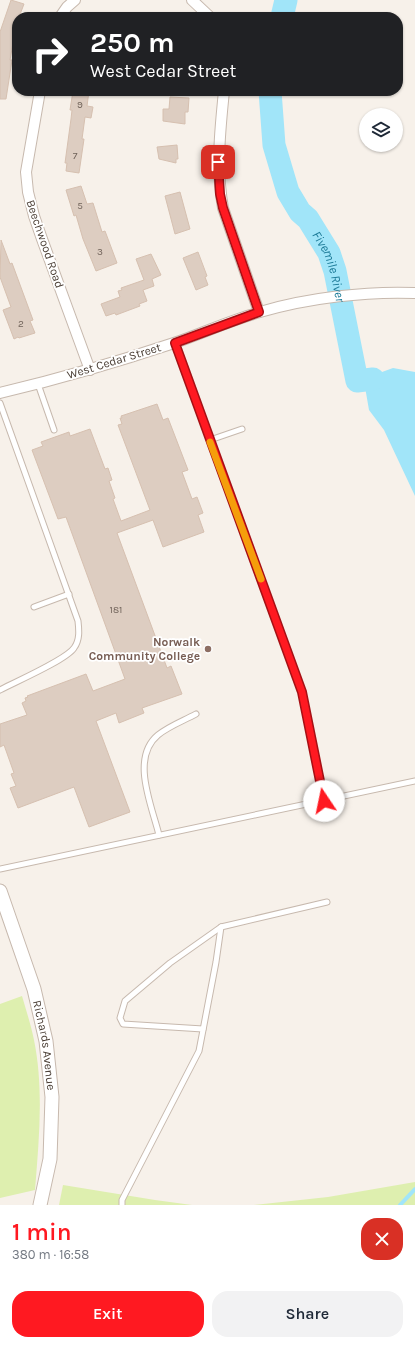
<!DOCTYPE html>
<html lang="en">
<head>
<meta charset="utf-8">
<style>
	:root { --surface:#fff; --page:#f2f2f3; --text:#1f2937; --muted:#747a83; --accent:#ff1921 }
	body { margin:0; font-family:Karla,sans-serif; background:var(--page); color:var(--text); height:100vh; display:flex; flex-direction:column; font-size:15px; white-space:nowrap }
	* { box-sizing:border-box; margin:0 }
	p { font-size:13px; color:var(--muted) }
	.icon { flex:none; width:22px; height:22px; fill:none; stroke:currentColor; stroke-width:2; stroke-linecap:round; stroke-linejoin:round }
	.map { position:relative; height:1205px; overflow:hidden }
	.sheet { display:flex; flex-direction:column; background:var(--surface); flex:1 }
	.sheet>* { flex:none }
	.hud { position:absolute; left:12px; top:12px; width:391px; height:84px; border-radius:16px; box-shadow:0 1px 3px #0004; background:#202124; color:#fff; overflow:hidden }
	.tools { position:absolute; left:359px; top:108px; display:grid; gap:8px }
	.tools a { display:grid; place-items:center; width:44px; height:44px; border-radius:50%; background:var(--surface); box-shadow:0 1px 3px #0004; font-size:20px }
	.pin { position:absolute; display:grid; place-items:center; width:34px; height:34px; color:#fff; margin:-17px; border-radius:8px; box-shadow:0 2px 6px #0006 }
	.me { position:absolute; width:44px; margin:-22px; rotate:349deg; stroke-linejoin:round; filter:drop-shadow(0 0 3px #0008) }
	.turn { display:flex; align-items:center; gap:14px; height:84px; padding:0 12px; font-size:18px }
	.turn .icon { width:52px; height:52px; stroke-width:2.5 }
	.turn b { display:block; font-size:28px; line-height:34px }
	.round { display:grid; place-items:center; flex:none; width:42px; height:42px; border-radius:16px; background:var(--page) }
	.overview { display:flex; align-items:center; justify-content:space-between; height:68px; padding:0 12px }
	h1 { font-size:24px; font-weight:600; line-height:30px; color:var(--accent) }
	.primary-button { display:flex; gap:8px; margin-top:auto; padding:8px 12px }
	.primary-button a { flex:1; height:46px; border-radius:16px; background:var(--accent); color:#fff; font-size:16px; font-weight:600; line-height:46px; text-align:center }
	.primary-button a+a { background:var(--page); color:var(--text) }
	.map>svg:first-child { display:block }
	.green { fill:#deefaf }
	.water { fill:#a1e5f9 }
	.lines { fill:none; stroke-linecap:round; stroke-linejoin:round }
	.stream { stroke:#a1e5f9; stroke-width:4 }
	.river { stroke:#a1e5f9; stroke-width:23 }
	.building { fill:#ddcdc1; stroke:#d6c0b0 }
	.service-casing { stroke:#c7b9ae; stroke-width:7 }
	.minor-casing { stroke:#c7b9ae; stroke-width:12 }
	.tertiary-casing { stroke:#c7b9ae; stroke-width:15 }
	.service { stroke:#fff; stroke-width:5 }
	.minor { stroke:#fff; stroke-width:10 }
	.tertiary { stroke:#fff; stroke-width:13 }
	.route-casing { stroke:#a61015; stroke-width:10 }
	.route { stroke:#ff1921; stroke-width:7 }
	.slow { stroke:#f59e0b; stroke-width:7 }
	.education-dot { fill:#8d6e63; stroke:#fff; stroke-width:1.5 }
	.labels { text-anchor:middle; stroke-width:3.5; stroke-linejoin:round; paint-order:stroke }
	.number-label { font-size:10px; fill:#70635a }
	.street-label { font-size:12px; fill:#4c4037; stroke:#fff }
	.education-label { font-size:12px; font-weight:bold; fill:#785e54; stroke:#fff; text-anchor:end }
	.water-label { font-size:13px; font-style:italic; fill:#1e7c99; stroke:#fff }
</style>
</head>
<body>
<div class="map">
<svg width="415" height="1205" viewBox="0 0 415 1205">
	<rect width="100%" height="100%" fill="#f7f1ea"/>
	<g class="green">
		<path d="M 22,996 C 26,1010 31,1025 34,1040 C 44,1089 39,1140 35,1190 L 0,1198 L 0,1004 Z"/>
		<polygon points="415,1182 415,1205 254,1205 328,1197"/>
		<polygon points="63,1185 155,1200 192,1205 59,1205"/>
	</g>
	<polygon class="water" points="393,368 415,372 415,496 384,430 369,410 365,387 382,372"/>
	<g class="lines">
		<polyline class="stream" points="400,1205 415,1189"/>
		<g class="river">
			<polyline points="282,17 286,0"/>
			<path id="s1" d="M 270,91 L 274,145 L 288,192 L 300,212 L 308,219 L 329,253 L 335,271 L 357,381 L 373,379"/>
		</g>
	</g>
	<g class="building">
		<polygon points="11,0 24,4 19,17 17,17 17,31 13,43 10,60 12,60 6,99 0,99 0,32"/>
		<polygon points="73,91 89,91 87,106 93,107 91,118 85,117 82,139 84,139 79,173 66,171 67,163 65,163 71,119 72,110 70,110"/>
		<polygon points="170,97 189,98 188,112 185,112 185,124 163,121 163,109 169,109"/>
		<polygon points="177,145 178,159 176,159 176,163 159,159 157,147"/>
		<polygon points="81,186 87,204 93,203 102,232 105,231 117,263 96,271 83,239 76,215 74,216 66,190"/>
		<polygon points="180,192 190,229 175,234 165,196"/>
		<polygon points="1,240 10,264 12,263 33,320 30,321 35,333 19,338 18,337 14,339 3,310 11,307 0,277"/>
		<polygon points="198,252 207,276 205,277 208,285 196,290 183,258"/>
		<polygon points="151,254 161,275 152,279 154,286 143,290 147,301 139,304 140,306 116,315 115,313 106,316 101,304 120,297 118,291 122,290 121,288 144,280 136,259"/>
		<polygon points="157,404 163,420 168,418 188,470 182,472 192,499 197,497 203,513 198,515 204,532 163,547 153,520 117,533 167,668 171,666 182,694 142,708 144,713 119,723 116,713 96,721 130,812 89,827 74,787 18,808 10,788 16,786 11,774 14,773 4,745 0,747 0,724 27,715 22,703 26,701 25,698 28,697 27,696 86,674 93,691 125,679 66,517 58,519 32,450 43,446 41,442 69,432 70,436 90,429 105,469 108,468 112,480 109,481 115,498 113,499 121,521 150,510 118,425 122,424 120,418 122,418 121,416"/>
	</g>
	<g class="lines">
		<defs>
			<g id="service">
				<polyline points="175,343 302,692 324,801"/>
				<polyline points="38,384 54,430"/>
				<path d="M 0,403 L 78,621 C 79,630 80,640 74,648 C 66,660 15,682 0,690"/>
				<polyline points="210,440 242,429"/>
				<polyline points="34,607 69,594"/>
				<path d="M 159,835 C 152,806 130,758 158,735 C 169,726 183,721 196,714"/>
				<polyline points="0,869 415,781"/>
				<polyline points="203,1029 123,1024 120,1018 125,1001 170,963 221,927"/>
				<polyline points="122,1205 122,1200 199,1051 216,962 221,927 327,902"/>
			</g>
			<g id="minor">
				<polyline points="192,0 210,17"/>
				<polyline points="60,17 67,7 75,0"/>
				<polyline points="40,91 26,172 28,192 34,216 42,239 90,370"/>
				<path d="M 224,91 C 220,130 216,169 223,208 L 259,312"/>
				<path d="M 0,393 C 59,379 117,362 174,343 C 203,333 231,320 260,312 C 307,298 366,291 415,293"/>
			</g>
			<g id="tertiary">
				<path id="s2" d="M 0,891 L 34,989 L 46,1041 L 52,1097 L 50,1159 L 40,1205"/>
			</g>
		</defs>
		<use href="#service" class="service-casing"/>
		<use href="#minor" class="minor-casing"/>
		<use href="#tertiary" class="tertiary-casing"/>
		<use href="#service" class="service"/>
		<use href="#minor" class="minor"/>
		<use href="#tertiary" class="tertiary"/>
	</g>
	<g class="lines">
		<defs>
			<polyline id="route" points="218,162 220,194 223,208 259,312 175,343 302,692 324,801"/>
		</defs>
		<use href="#route" class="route-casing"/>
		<use href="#route" class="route"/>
		<polyline class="slow" points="210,442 261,579"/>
	</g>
	<circle class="education-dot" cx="208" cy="649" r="4"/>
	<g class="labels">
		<g class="number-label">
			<text x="80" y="108">9</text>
			<text x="75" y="159">7</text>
			<text x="80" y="209">5</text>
			<text x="100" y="255">3</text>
			<text x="21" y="327">2</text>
			<text x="116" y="613">181</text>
		</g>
		<g class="street-label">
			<text transform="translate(45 244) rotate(71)" y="4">Beechwood Road</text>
			<text transform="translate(114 361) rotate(-17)" y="4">West Cedar Street</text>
			<text dy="4" stroke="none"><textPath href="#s2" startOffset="161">Richards Avenue</textPath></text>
		</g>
		<g class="education-label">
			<text x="200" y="646">Norwalk<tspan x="200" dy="14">Community College</tspan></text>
		</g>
		<g class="water-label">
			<text dy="5" stroke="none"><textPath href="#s1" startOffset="190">Fivemile River</textPath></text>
		</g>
	</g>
</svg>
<div class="tools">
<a><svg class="icon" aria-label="layers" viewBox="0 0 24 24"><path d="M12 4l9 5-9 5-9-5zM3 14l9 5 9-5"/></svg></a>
</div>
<div class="pin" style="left:218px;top:162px;background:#d93025"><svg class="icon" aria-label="arrive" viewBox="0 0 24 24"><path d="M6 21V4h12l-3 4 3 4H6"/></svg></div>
<svg class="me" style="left:324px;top:801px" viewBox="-20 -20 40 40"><circle r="19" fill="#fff"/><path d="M0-13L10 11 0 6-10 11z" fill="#ff1921"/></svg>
<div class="hud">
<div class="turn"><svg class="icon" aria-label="right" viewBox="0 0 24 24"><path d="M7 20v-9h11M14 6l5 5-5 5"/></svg><div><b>250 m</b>West Cedar Street</div></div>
</div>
</div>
<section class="sheet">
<div class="overview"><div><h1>1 min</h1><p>380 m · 16:58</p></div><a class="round" style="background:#d93025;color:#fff"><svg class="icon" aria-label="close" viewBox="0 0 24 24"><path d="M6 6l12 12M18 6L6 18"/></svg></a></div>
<div class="primary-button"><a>Exit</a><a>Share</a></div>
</section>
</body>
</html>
